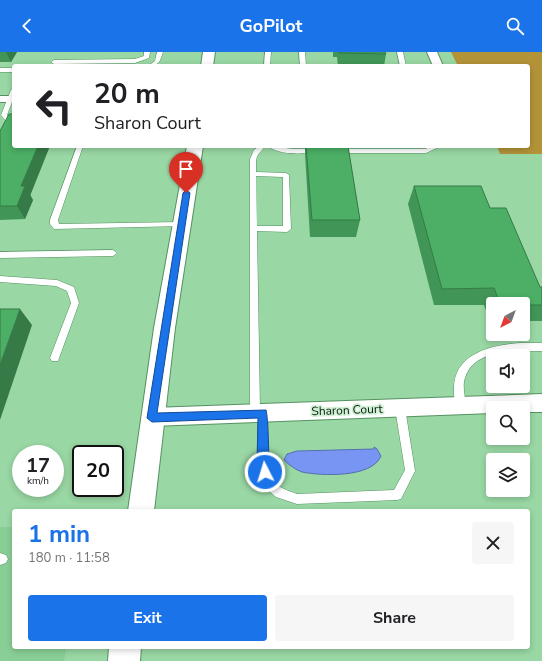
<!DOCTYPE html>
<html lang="en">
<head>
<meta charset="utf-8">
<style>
	:root { --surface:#fff; --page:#f6f6f6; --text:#202124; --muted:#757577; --accent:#1a73e8 }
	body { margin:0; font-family:"Nunito Sans",sans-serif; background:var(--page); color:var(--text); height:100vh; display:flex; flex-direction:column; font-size:15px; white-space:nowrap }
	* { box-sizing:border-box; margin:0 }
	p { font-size:13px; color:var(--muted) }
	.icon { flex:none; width:22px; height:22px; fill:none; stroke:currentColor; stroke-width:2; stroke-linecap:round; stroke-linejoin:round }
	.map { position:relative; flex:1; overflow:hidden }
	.sheet { position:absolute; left:12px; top:457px; width:518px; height:140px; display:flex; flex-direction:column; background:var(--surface); border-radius:4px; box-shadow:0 2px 6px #0003 }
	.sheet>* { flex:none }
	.top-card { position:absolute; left:12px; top:12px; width:518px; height:84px; border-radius:4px; box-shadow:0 2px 6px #0003; background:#fff; color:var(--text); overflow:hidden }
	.needle { width:26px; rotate:221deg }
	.buttons { position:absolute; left:486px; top:245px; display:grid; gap:8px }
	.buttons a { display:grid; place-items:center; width:44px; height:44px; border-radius:4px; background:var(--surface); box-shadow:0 2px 6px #0003; font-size:20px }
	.speed { position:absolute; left:12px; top:393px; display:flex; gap:8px; font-size:20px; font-weight:700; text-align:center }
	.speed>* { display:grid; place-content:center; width:52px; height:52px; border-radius:50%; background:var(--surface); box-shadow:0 2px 6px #0003; line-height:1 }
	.speed small { font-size:10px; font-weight:400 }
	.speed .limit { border:2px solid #111; border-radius:6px; background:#fff; color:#111 }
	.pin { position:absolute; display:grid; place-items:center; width:34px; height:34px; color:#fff; margin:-41px -17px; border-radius:50% 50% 50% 0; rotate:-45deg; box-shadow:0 0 4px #0007 }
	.pin .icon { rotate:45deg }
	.me { position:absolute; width:44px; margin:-22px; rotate:355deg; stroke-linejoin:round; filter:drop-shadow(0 0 3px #0008) }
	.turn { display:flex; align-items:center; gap:14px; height:84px; padding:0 16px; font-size:18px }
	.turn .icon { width:52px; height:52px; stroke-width:2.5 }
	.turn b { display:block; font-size:28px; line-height:34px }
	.round { display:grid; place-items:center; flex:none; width:42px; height:42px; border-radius:4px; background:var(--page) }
	.overview { display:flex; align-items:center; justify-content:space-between; height:68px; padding:0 16px }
	h1 { font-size:24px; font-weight:700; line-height:30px; color:var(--accent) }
	.button { display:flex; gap:8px; margin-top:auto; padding:8px 16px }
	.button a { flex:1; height:46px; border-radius:4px; background:var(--accent); color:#fff; font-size:16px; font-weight:700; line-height:46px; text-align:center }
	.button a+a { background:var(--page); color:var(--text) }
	header { display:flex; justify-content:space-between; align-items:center; height:52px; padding:0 16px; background:var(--accent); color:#fff; font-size:18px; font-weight:700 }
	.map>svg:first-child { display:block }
	.built { fill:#89ce96 }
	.forest { fill:#b39338 }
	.water { fill:#7895f4; stroke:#5570ad }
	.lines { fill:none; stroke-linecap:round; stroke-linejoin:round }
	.service-casing { stroke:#569162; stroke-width:1 }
	.minor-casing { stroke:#569162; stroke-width:2 }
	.primary-casing { stroke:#569162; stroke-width:2 }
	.service { fill:#fff; fill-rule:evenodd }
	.minor { fill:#fff; fill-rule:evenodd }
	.primary { fill:#fff; fill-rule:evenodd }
	.wall { fill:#419657 }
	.shaded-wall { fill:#357a47 }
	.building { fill:#4caf65; stroke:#357a47 }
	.route { fill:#1a73e8; stroke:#114b97 }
	.labels { text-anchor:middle; stroke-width:3.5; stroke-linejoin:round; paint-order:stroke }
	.street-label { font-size:12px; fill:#031b08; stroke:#d1efd5 }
</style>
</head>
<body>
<header><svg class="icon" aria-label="back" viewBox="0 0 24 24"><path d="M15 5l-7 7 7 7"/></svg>GoPilot<svg class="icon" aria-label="search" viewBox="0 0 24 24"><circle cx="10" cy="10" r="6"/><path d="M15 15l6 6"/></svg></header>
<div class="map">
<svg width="542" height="609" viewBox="0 0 542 609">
	<rect width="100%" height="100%" fill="#99d7a4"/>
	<polygon class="built" points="0,475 14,475 14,595 66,595 64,609 0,609"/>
	<polygon class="forest" points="451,0 542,0 542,102 500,102 497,94 528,94 528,14 458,14"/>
	<path class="water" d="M 374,395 L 377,397 L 381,404 C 372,426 322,424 302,420 C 296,418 289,413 284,408 L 287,402 L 297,399 L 374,397 Z"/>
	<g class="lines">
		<defs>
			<g id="service">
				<polygon points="144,0 150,0 149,6 135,11 54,12 51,10 54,8 135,7 144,4"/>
				<path d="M 157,0 L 163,0 C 160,9 159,14 148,14 L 155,9 Z"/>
				<polygon points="265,0 271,0 270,14 264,14"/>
				<polygon points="299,0 305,0 306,14 300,14"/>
				<polygon points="397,0 403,0 406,14 400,14"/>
				<rect x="0" y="16" width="14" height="4"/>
				<polygon points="14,36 14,45 7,63 9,65 14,66 14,70 5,68 1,63 11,38"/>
				<polygon points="77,94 83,94 58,168 59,172 181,170 185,172 184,174 54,177 50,172 50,168"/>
				<path d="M 259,94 L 266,94 C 255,105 256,104 256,120 L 286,121 L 289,123 L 291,177 L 287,180 L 257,179 L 260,358 L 263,357 L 266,358 L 268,361 C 268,373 266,417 271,426 C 275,435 289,439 297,442 L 394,438 L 405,418 L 395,356 L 397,353 L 400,352 L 403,353 L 405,356 L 415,419 L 401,447 L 397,448 L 297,452 L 276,445 L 262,433 L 261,429 L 258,411 L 258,364 L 255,365 L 252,364 L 250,361 L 250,107 L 254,98 ZM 256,124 L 283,125 L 283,174 L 257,174 Z"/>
				<path d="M 268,94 L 294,97 L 317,97 L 320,99 L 317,101 C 302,101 280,104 268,94 Z"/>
				<polygon points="433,94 441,94 426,101 336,101 333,99 336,97 425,97"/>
				<polygon points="113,198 117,201 113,204 0,206 0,200"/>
				<polygon points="0,224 57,228 74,235 79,251 58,309 52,309 50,306 71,251 67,239 56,234 0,230"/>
				<path d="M 520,291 L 542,291 L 542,299 C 517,299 474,296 465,326 C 461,336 468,348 463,357 L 460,358 L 457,357 C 454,351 454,342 454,335 C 455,301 492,293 520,291 Z"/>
				<polygon points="0,501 6,503 8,507 6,511 0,513"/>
			</g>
			<g id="minor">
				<polygon points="427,0 437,0 443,14 433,14"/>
				<rect x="0" y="44" width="14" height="6"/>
				<polygon points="542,342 542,360 523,360 523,356 493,356 493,361 152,374 145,371 142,365 145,359 152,356"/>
			</g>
			<g id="primary">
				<polygon points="203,0 215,0 213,14 201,14"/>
				<polygon points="187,94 203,94 175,276 154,459 128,459 154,276"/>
				<polygon points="109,595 141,595 140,609 108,609"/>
			</g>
		</defs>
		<use href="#service" class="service-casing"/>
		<use href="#minor" class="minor-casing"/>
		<use href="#primary" class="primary-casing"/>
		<use href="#service" class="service"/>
		<use href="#minor" class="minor"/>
		<use href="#primary" class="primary"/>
	</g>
	<g class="wall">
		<polygon points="0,0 17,0 11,10 0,10"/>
		<polygon points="333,0 385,0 386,2 384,14 338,14 337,5 333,5"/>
		<polygon points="0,79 33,148 25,167 0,168"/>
		<polygon points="304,94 348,94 360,168 356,185 310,185 305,102 305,96 304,96"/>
		<polygon points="414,134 490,156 540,235 542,235 542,269 523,269 523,252 493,252 493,269 490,269 484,253 434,253 408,152"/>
	</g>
	<g class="shaded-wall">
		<polygon points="6,0 17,0 11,10"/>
		<polygon points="38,94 50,94 30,144 33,148 25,167 17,154 21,134"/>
		<polygon points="20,257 32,273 0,368 0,313"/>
	</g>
	<g class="building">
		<polygon points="339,0 385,0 386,2 339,1"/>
		<polygon points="9,62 14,62 14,94 38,94 21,134 25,134 17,154 0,154 0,79"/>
		<polygon points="306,94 348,94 360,168 312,168"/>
		<polygon points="414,134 481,134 490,156 506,156 540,235 542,235 542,253 523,253 523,252 500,252 494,236 442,237"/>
		<polygon points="0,257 20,257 0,313"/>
	</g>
	<path class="route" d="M 186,138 L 190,141 L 157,361 L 266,358 C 268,362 270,420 268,424 L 265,425 L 261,424 L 257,411 L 258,366 L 152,370 L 147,366 L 183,141 Z"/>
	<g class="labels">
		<g class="street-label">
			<text transform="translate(347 358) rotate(-2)" y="4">Sharon Court</text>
		</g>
	</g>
</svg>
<div class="buttons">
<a><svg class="needle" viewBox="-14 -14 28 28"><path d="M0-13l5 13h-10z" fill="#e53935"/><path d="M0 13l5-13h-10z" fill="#757577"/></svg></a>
<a><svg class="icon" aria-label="sound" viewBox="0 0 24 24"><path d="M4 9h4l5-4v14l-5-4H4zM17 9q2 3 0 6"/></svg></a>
<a><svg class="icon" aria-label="search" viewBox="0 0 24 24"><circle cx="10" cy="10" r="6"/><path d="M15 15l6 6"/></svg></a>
<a><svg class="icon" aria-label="layers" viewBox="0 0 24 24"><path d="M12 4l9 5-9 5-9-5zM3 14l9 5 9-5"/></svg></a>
</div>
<div class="speed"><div>17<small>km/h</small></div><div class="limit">20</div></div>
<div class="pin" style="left:186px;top:141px;background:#d93025"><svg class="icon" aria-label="arrive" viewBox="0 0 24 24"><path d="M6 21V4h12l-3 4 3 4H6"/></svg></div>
<svg class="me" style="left:265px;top:420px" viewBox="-20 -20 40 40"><circle r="17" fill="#1a73e8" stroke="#fff" stroke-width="3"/><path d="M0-11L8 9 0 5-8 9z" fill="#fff"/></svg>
<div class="top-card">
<div class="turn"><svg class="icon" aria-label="left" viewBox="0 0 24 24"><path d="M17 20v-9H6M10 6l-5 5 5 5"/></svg><div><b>20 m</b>Sharon Court</div></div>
</div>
<section class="sheet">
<div class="overview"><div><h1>1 min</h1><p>180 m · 11:58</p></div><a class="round"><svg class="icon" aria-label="close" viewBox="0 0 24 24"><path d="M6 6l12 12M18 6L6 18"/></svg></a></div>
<div class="button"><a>Exit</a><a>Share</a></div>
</section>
</div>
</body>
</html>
